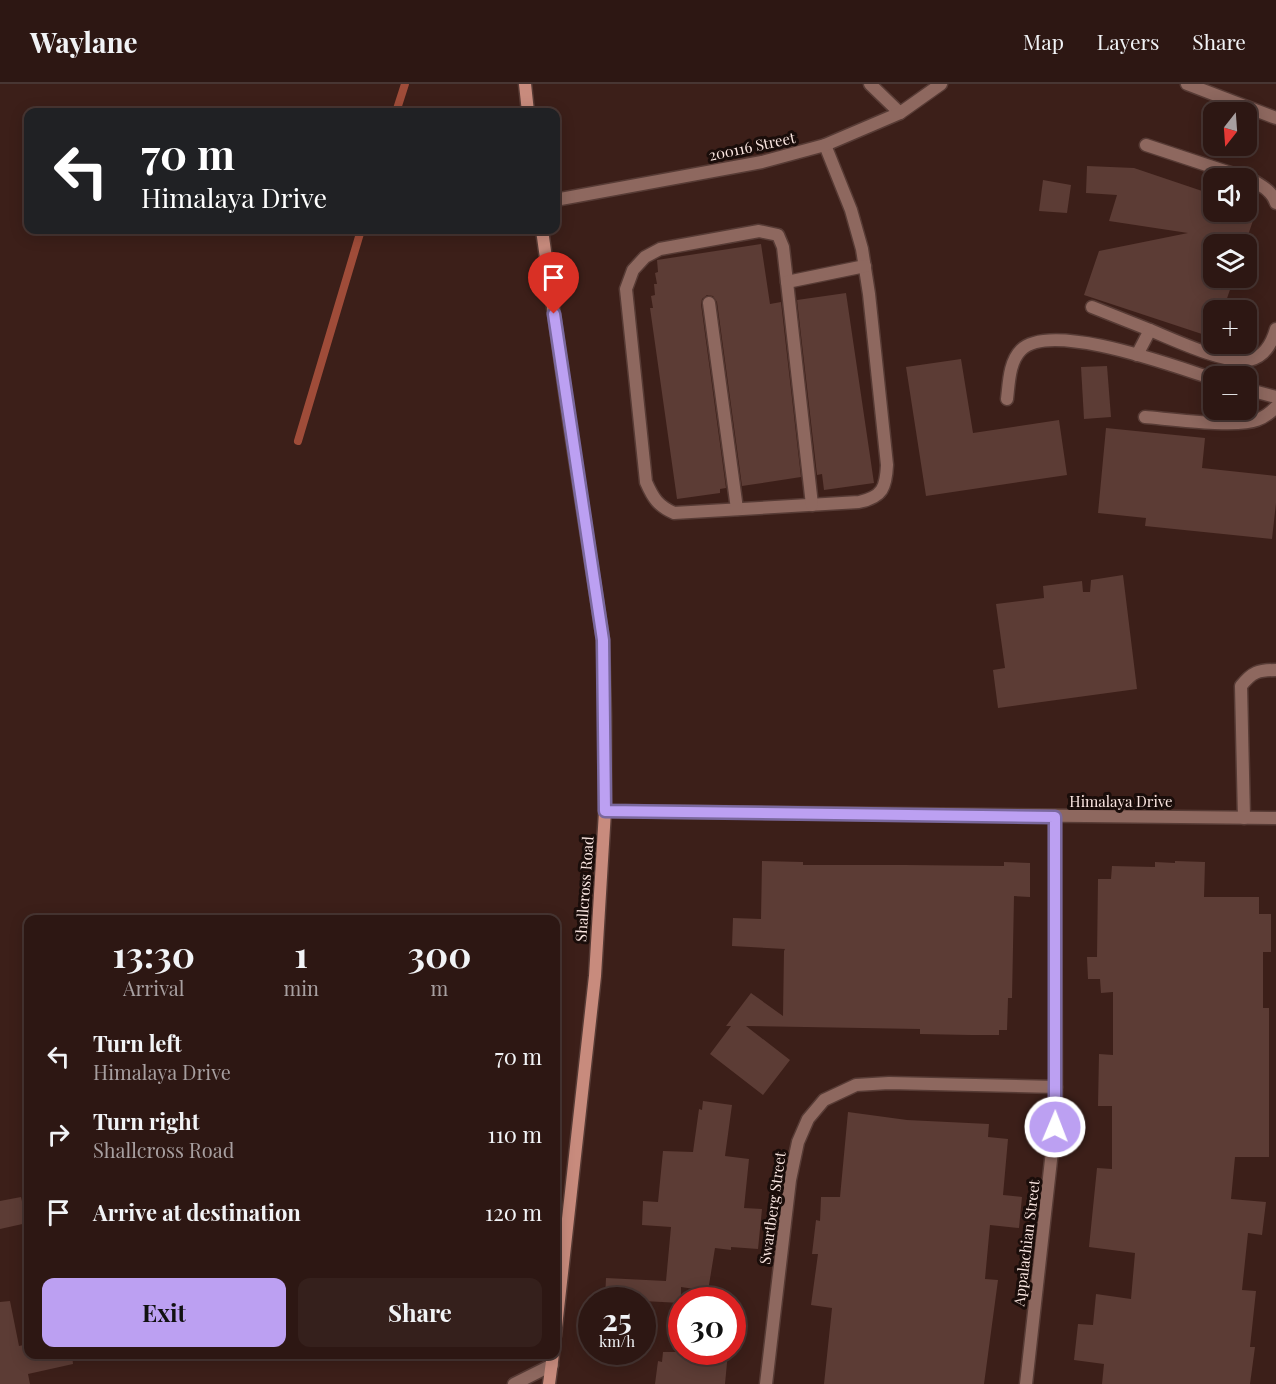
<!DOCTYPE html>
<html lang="en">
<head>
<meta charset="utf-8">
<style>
	:root { --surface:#2d1713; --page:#35201c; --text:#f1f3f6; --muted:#a79fa0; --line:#483633; --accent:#bca0f2 }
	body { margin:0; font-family:"Playfair Display",serif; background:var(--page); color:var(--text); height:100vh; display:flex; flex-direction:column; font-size:22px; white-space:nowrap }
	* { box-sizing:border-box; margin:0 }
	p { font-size:20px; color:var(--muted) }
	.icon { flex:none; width:33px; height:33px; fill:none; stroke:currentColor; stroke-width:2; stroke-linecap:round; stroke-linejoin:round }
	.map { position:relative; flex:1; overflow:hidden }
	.sheet { position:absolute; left:24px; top:831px; width:536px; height:444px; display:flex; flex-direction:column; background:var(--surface); border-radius:12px; box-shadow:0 3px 15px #0003,0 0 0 2px var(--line) }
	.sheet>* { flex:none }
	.banner { position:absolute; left:24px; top:24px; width:536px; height:126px; border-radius:12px; box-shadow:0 3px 15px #0003,0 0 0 2px var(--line); background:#202124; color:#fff; overflow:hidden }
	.needle { width:39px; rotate:197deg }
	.buttons { position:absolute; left:1203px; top:18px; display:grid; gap:12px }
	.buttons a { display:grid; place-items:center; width:54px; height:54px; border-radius:12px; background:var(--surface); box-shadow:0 3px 15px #0003,0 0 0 2px var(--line); font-size:30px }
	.speed { position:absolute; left:578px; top:1203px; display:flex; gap:12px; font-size:30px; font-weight:700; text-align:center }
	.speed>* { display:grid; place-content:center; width:78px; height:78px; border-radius:50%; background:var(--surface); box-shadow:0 3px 15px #0003,0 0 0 2px var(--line); line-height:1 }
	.speed small { font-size:15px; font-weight:400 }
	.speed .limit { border:9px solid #d22; background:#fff; color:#111 }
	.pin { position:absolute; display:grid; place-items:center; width:51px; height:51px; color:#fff; margin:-62px -26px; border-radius:50% 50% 50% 0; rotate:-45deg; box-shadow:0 0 6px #0007 }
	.pin .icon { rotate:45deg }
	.me { position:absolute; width:66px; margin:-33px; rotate:1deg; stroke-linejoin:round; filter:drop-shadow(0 0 4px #0008) }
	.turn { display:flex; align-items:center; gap:21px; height:126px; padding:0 18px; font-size:27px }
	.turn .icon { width:78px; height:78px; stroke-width:2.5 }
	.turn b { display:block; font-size:42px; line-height:51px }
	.eta { display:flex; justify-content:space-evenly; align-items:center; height:102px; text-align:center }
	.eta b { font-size:36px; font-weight:700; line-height:42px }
	.button { display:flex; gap:12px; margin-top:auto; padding:12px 18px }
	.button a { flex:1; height:69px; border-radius:12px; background:var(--accent); color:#111; font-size:24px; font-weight:700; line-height:69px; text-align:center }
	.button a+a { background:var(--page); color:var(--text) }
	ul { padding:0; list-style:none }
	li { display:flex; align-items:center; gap:18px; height:78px; padding:0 18px }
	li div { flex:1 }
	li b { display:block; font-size:22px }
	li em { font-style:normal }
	header { display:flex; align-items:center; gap:36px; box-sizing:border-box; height:84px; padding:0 30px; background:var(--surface); border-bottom:2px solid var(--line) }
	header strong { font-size:28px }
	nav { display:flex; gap:33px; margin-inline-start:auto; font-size:21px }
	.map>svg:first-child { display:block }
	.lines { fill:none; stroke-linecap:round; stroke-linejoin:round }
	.stream { stroke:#9f4c39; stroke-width:8 }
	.building { fill:#5c3c35 }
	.lane-casing { stroke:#573b35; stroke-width:15 }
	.street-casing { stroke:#573b35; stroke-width:15 }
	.secondary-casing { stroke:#573b35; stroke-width:15 }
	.lane { stroke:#8e685f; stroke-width:12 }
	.street { stroke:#8e685f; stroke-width:12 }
	.secondary { stroke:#c88b7d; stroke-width:12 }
	.route-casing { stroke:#7a689d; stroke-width:15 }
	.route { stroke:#bca0f2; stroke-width:10 }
	.labels { text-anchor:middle; stroke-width:6; stroke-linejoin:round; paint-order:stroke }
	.street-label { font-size:15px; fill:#fae6e1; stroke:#1a0d0a }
</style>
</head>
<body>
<header>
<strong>Waylane</strong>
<nav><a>Map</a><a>Layers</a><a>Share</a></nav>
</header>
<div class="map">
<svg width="1276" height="1300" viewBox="0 0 1276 1300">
	<rect width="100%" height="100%" fill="#3c1f19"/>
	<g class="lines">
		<g class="stream">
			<polyline points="396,28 405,0"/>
			<polyline points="298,357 361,146"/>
		</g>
	</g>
	<g class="building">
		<polygon points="1087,82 1134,84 1214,111 1214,128 1246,128 1246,122 1257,125 1245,160 1214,160 1214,194 1234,194 1223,226 1214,226 1214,254 1084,211 1099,167 1188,149 1109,137 1117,111 1086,109"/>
		<polygon points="1043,96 1071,101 1067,129 1039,127"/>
		<polygon points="761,160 770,220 781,218 801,393 742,402 717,218 713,212 707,211 702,215 701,220 726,404 720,405 720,409 677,415 650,224 653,224 651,212 655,211 654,200 657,200 655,189 658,188 657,176"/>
		<polygon points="846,209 874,399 824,406 822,390 817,391 797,216"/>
		<polygon points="961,275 973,349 1059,336 1067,391 926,412 906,283"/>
		<polygon points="1107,282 1111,333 1084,335 1081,283"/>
		<polygon points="1106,344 1205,354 1202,384 1276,392 1276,419 1272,455 1145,442 1146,434 1098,429"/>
		<polygon points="1123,491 1137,605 998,624 993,586 1005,584 996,520 1044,514 1043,502 1082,497 1083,508 1090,508 1091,496"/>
		<polygon points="762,777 803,778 803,781 904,781 1004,782 1004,778 1030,779 1030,813 1014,812 1012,914 1008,914 1007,946 999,946 999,951 971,951 920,950 920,945 746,942 790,976 763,1011 710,970 731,942 726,942 751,909 783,932 784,867 785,865 732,862 733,834 761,835"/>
		<polygon points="1175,777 1205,778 1204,813 1259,813 1259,830 1271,830 1271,868 1263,868 1263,924 1269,924 1269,1073 1235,1073 1231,1115 1266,1118 1262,1151 1248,1149 1242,1206 1256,1207 1250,1263 1255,1263 1250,1300 1102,1300 1104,1280 1074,1276 1078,1240 1093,1241 1096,1210 1131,1215 1135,1169 1089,1163 1097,1084 1112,1085 1112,1022 1098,1022 1099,970 1113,971 1113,908 1101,909 1100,895 1088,895 1087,873 1097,873 1098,795 1111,795 1112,782 1155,783 1155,778 1175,779"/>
		<polygon points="703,1017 732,1021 725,1072 749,1075 744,1124 762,1125 758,1165 731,1163 731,1166 715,1164 708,1207 681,1203 681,1219 605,1215 606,1194 666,1197 671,1143 642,1141 643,1117 658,1118 663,1067 693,1068 699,1025 702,1026"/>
		<polygon points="848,1028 907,1036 989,1040 988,1053 1008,1055 1003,1111 1022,1113 1019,1144 990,1141 985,1195 998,1196 984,1300 824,1300 832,1224 811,1221 818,1170 812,1170 816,1136 820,1137 821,1113 840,1113"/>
		<polygon points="21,1113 27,1139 0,1145 0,1117"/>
		<polygon points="10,1217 19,1262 28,1260 28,1270 72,1270 73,1280 28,1290 30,1300 0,1300 0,1218"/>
		<polygon points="663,1268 728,1268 725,1300 655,1300 658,1277 662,1278"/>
	</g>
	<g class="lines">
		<defs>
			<g id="lane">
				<polyline points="870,0 900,29"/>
				<polyline points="1187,0 1276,34"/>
				<path d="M 1146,61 L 1252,96 C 1262,102 1272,107 1276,119"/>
				<path d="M 787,198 L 783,163 L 778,151 L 759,147 L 660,165 L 645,173 L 633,186 L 626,205 L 646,398 C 653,414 658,422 674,429 L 859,418 C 883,413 886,403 887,381 L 869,210 L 862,165 L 851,126 L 825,61"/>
				<polyline points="709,219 737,425"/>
				<polyline points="1092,223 1150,246"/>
				<path d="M 1137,271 L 1150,246 C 1174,256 1225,280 1249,276 C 1265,273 1272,259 1276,245"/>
				<polyline points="1246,305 1276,313"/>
				<path d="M 1007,315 C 1009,299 1009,278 1021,266 C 1051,236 1176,283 1214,295"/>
				<path d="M 1145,333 C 1170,335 1236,344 1257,336 C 1265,333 1270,329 1276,323"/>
				<polyline points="812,421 787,198 865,182"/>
				<path d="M 1244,734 L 1241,602 C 1252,588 1258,586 1276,586"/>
				<polyline points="514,1300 552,1281"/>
			</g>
			<g id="street">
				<polyline points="555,116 762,78 825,61 900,29 941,0"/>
				<polyline points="605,727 1276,734"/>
				<polyline points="766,1300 790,1096 798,1058 808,1035 824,1016 856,1001 889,999 1056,1003"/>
				<polyline points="1026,1300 1056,1031 1055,733"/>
			</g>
			<g id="secondary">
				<polyline points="525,0 528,28"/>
				<polyline points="542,146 569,336 603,556 605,633 605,727 595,892 555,1252"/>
				<polyline points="549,1300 553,1270"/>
			</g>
		</defs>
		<use href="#lane" class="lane-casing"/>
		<use href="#street" class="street-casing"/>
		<use href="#secondary" class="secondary-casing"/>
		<use href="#lane" class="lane"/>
		<use href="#street" class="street"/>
		<use href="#secondary" class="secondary"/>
	</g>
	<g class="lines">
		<defs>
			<polyline id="route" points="554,230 603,556 605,727 1055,733 1055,1043"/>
		</defs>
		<use href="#route" class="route-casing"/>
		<use href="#route" class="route"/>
	</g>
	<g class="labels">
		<g class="street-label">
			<text transform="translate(752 63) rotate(-12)" y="5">200116 Street</text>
			<text x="1121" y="723">Himalaya Drive</text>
			<text transform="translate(585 805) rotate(-86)" y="5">Shallcross Road</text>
			<text transform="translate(773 1124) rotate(-82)" y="5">Swartberg Street</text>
			<text transform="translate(1027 1159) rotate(-83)" y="5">Appalachian Street</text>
		</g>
	</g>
</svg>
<div class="buttons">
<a><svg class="needle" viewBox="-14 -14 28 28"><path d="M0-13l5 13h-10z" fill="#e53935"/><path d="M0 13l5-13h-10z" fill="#a79fa0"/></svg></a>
<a><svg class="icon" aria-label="sound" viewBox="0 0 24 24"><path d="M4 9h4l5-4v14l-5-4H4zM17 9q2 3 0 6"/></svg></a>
<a><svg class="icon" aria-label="layers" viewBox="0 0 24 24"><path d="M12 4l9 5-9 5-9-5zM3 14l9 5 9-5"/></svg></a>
<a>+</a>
<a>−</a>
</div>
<div class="speed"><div>25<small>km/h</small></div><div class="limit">30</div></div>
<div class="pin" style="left:554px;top:230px;background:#d93025"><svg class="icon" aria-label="arrive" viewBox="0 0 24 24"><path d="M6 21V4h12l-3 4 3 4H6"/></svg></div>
<svg class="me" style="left:1055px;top:1043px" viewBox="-20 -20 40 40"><circle r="17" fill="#bca0f2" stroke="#fff" stroke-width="3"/><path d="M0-11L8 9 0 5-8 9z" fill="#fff"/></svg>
<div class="banner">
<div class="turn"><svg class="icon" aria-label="left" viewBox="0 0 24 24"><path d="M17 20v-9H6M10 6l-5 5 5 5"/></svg><div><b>70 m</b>Himalaya Drive</div></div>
</div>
<section class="sheet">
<div class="eta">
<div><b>13:30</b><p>Arrival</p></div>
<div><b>1</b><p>min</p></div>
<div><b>300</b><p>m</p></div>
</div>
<ul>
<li><svg class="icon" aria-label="left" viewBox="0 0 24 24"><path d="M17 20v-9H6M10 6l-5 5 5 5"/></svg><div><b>Turn left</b><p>Himalaya Drive</p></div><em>70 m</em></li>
<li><svg class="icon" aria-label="right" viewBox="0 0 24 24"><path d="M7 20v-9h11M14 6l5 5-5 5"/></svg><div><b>Turn right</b><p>Shallcross Road</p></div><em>110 m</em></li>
<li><svg class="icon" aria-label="arrive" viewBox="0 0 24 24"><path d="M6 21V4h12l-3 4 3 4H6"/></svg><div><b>Arrive at destination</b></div><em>120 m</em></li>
</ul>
<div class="button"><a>Exit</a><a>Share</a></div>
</section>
</div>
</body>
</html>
